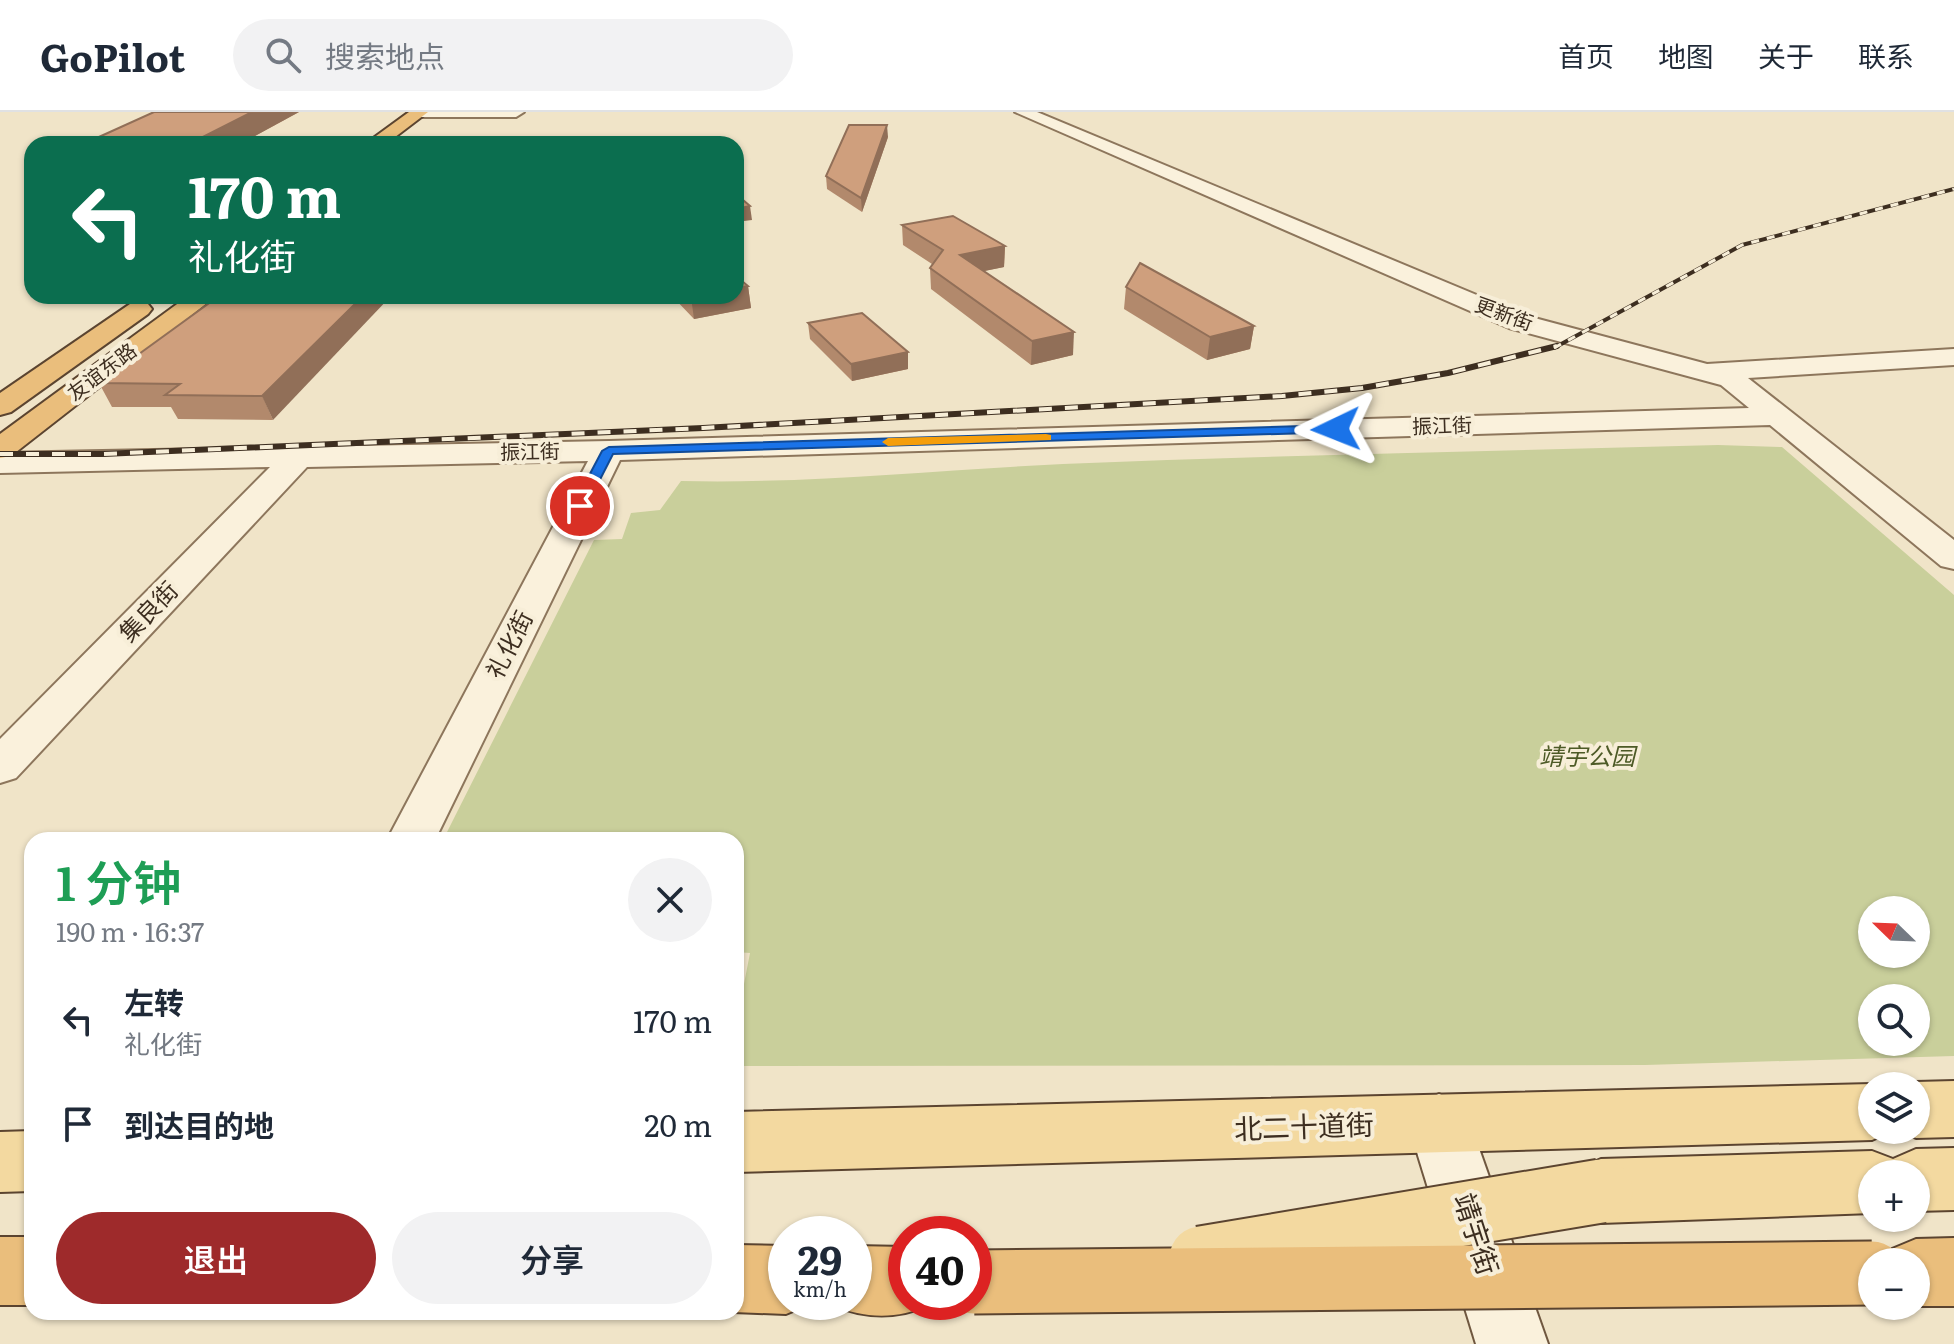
<!DOCTYPE html>
<html lang="zh">
<head>
<meta charset="utf-8">
<style>
	:root { --surface:#fff; --page:#f2f2f3; --text:#1f2937; --muted:#747a83; --line:#e0e1e3; --accent:#9e2a2b }
	body { margin:0; font-family:Literata,"Noto Sans SC",serif; background:var(--page); color:var(--text); height:100vh; display:flex; flex-direction:column; font-size:30px; white-space:nowrap }
	* { box-sizing:border-box; margin:0 }
	p { font-size:26px; color:var(--muted) }
	.icon { flex:none; width:44px; height:44px; fill:none; stroke:currentColor; stroke-width:2; stroke-linecap:round; stroke-linejoin:round }
	.map { position:relative; flex:1; overflow:hidden }
	.details { position:absolute; left:24px; top:720px; width:720px; height:488px; display:flex; flex-direction:column; background:var(--surface); border-radius:24px; box-shadow:0 2px 6px #0004 }
	.details>* { flex:none }
	.hud { position:absolute; left:24px; top:24px; width:720px; height:168px; border-radius:24px; box-shadow:0 2px 6px #0004; background:#0b6e4f; color:#fff; overflow:hidden }
	.needle { width:52px; rotate:293deg }
	.fabs { position:absolute; left:1858px; top:784px; display:grid; gap:16px }
	.fabs a { display:grid; place-items:center; width:72px; height:72px; border-radius:50%; background:var(--surface); box-shadow:0 2px 6px #0004; font-size:40px }
	.speed { position:absolute; left:768px; top:1104px; display:flex; gap:16px; font-size:40px; font-weight:700; text-align:center }
	.speed>* { display:grid; place-content:center; width:104px; height:104px; border-radius:50%; background:var(--surface); box-shadow:0 2px 6px #0004; line-height:1 }
	.speed small { font-size:20px; font-weight:400 }
	.speed .limit { border:12px solid #d22; background:#fff; color:#111 }
	.pin { position:absolute; display:grid; place-items:center; width:68px; height:68px; color:#fff; margin:-34px; border:4px solid #fff; border-radius:50%; box-shadow:0 2px 8px #0007 }
	.me { position:absolute; width:88px; margin:-44px; rotate:268deg; stroke-linejoin:round; filter:drop-shadow(0 0 6px #0008) }
	.turn { display:flex; align-items:center; gap:28px; height:168px; padding:0 32px; font-size:36px }
	.turn .icon { width:104px; height:104px; stroke-width:2.5 }
	.turn b { display:block; font-size:56px; line-height:68px }
	.round { display:grid; place-items:center; flex:none; width:84px; height:84px; border-radius:42px; background:var(--page) }
	.overview { display:flex; align-items:center; justify-content:space-between; height:136px; padding:0 32px }
	h1 { font-size:48px; font-weight:600; line-height:60px; color:#1e9e55 }
	.cta { display:flex; gap:16px; margin-top:auto; padding:16px 32px }
	.cta a { flex:1; height:92px; border-radius:48px; background:var(--accent); color:#fff; font-size:32px; font-weight:600; line-height:92px; text-align:center }
	.cta a+a { background:var(--page); color:var(--text) }
	ul { padding:0; list-style:none }
	li { display:flex; align-items:center; gap:24px; height:104px; padding:0 32px }
	li div { flex:1 }
	li b { display:block; font-size:30px }
	li em { font-style:normal }
	header { display:flex; align-items:center; gap:48px; box-sizing:border-box; height:112px; padding:0 40px; background:var(--surface); border-bottom:2px solid var(--line) }
	header strong { font-size:38px }
	nav { display:flex; gap:44px; margin-inline-start:auto; font-size:28px }
	.search { width:560px; height:72px; background:var(--page); display:flex; align-items:center; gap:20px; box-sizing:border-box; padding:0 28px; border-radius:44px; color:var(--muted); font-size:30px }
	.map>svg:first-child { display:block }
	.green { fill:#c9cf9b; fill-rule:evenodd }
	.lines { fill:none; stroke-linecap:round; stroke-linejoin:round }
	.tertiary-casing { stroke:#8d765c; stroke-width:4 }
	.secondary-casing { stroke:#6f573f; stroke-width:4 }
	.primary-casing { stroke:#5b4430; stroke-width:4 }
	.trunk-casing { stroke:#5b4430; stroke-width:4 }
	.tertiary { fill:#faf1dc; fill-rule:evenodd }
	.secondary { fill:#faf1dc; fill-rule:evenodd }
	.primary { fill:#f3d9a0; fill-rule:evenodd }
	.trunk { fill:#eabe7c; fill-rule:evenodd }
	.rail-far1-casing { stroke:#3d2e20; stroke-width:4 }
	.rail-casing { stroke:#3d2e20; stroke-width:6 }
	.rail-far1 { stroke:#f7eed8; stroke-width:3; stroke-dasharray:8; stroke-linecap:butt }
	.rail { stroke:#f7eed8; stroke-width:4; stroke-dasharray:13; stroke-linecap:butt }
	.primary-bridge-casing { stroke:#5b4430; stroke-width:67; stroke-linecap:butt }
	.trunk-bridge-casing { stroke:#5b4430; stroke-width:67; stroke-linecap:butt }
	.primary-bridge { stroke:#f3d9a0; stroke-width:63 }
	.trunk-bridge { stroke:#eabe7c; stroke-width:63 }
	.wall { fill:#b2896c }
	.shaded-wall { fill:#916f58 }
	.building { fill:#cf9f7d; stroke:#916f58; stroke-width:2 }
	.route { fill:#1a73e8; stroke:#114b97; stroke-width:2 }
	.slow { fill:#f59e0b }
	.labels { text-anchor:middle; stroke-width:8; stroke-linejoin:round; paint-order:stroke }
	.far-street-label { font-size:20px; fill:#3d2e20; stroke:#f7eed8 }
	.street-label { font-size:24px; fill:#3d2e20; stroke:#f7eed8 }
	.park-label { font-size:24px; font-style:italic; fill:#4d5a26; stroke:#f7eed8 }
	.near-street-label { font-size:28px; fill:#3d2e20; stroke:#f7eed8 }
</style>
</head>
<body>
<header>
<strong>GoPilot</strong>
<div class="search"><svg class="icon" aria-label="search" viewBox="0 0 24 24"><circle cx="10" cy="10" r="6"/><path d="M15 15l6 6"/></svg>搜索地点</div>
<nav><a>首页</a><a>地图</a><a>关于</a><a>联系</a></nav>
</header>
<div class="map">
<svg width="1954" height="1232" viewBox="0 0 1954 1232">
	<rect width="100%" height="100%" fill="#f0e4c8"/>
	<path class="green" d="M 1718,333 L 1782,335 L 1954,483 L 1954,944 L 1645,953 L 736,954 L 736,913 L 750,841 L 736,840 L 736,728 L 443,728 L 594,428 L 622,427 L 631,401 L 660,398 L 681,369 C 809,372 936,358 1063,352 C 1281,343 1500,339 1718,333 ZM 1872,798 L 1916,798 L 1916,842 L 1872,842 ZM 1872,886 L 1916,886 L 1916,930 L 1872,930 Z"/>
	<g class="lines">
		<defs>
			<g id="tertiary">
				<polygon points="412,0 524,0 516,5 420,5"/>
				<polygon points="1015,0 1037,0 1527,204 1707,252 1954,237 1954,253 1748,266 1954,428 1954,457 1941,454 1770,313 620,348 435,728 387,728 588,349 307,355 16,666 0,671 0,627 270,355 0,361 0,341 609,329 1749,296 1721,273 1509,216"/>
			</g>
			<polygon id="secondary" points="1439,982 1461,991 1470,1011 1548,1232 1476,1232 1408,1011 1417,991"/>
			<g id="primary">
				<polygon points="1954,969 1954,1025 1916,1026 1895,1018 1916,1018 1916,974 1905,974 1916,970"/>
				<polygon points="1872,972 1878,974 1872,974 1872,1018 1894,1018 1872,1028 736,1060 736,1000"/>
				<polygon points="32,1019 32,1079 0,1080 0,1020"/>
				<polygon points="1954,1036 1954,1098 1916,1099 1916,1062 1872,1062 1872,1101 1601,1111 1578,1101 1569,1079 1578,1057 1601,1047 1872,1039 1893,1047 1916,1037"/>
			</g>
			<g id="trunk">
				<polygon points="409,0 428,0 386,32 365,32"/>
				<polygon points="188,184 216,184 11,344 0,346 0,322"/>
				<polygon points="139,189 148,192 152,197 148,202 11,300 0,303 0,281 130,192"/>
				<rect x="0" y="1125" width="32" height="68"/>
				<polygon points="1954,1126 1954,1194 1913,1194 1916,1194 1916,1150 1886,1150 1892,1137 1916,1127"/>
				<polygon points="736,1133 786,1134 786,1190 810,1192 786,1202 733,1200 736,1200"/>
				<path d="M 854,1134 L 906,1135 L 906,1190 L 932,1190 L 930,1193 C 896,1208 864,1207 830,1192 L 854,1190 Z"/>
			</g>
		</defs>
		<use href="#tertiary" class="tertiary-casing"/>
		<use href="#secondary" class="secondary-casing"/>
		<use href="#primary" class="primary-casing"/>
		<use href="#trunk" class="trunk-casing"/>
		<use href="#tertiary" class="tertiary"/>
		<use href="#secondary" class="secondary"/>
		<use href="#primary" class="primary"/>
		<use href="#trunk" class="trunk"/>
		<defs>
			<polyline id="rail-far1" points="1554,236 1742,133 1954,77"/>
			<polyline id="rail" points="0,342 103,342 703,316 1282,284 1362,276 1448,261 1557,234"/>
		</defs>
		<use href="#rail-far1" class="rail-far1-casing"/>
		<use href="#rail" class="rail-casing"/>
		<use href="#rail-far1" class="rail-far1"/>
		<use href="#rail" class="rail"/>
		<defs>
			<polyline id="primary-bridge" points="1201,1146 1601,1079"/>
			<polyline id="trunk-bridge" points="974,1170 1872,1161"/>
		</defs>
		<use href="#primary-bridge" class="primary-bridge-casing"/>
		<use href="#trunk-bridge" class="trunk-bridge-casing"/>
		<use href="#primary-bridge" class="primary-bridge"/>
		<use href="#trunk-bridge" class="trunk-bridge"/>
	</g>
	<g class="wall">
		<polygon points="299,0 240,32 91,32 90,29"/>
		<polygon points="888,25 862,100 827,77 826,64"/>
		<polygon points="902,113 1005,134 1004,155 984,159 1073,243 1031,253 931,177 930,156 932,152 903,133"/>
		<polygon points="748,174 751,196 694,207 672,184 736,184"/>
		<polygon points="1126,175 1254,214 1250,237 1207,248 1124,197"/>
		<polygon points="219,184 273,308 178,307 171,295 112,295 99,271"/>
		<polygon points="808,211 908,240 908,257 852,269 810,227"/>
	</g>
	<g class="shaded-wall">
		<polygon points="252,0 299,0 240,32 196,32 195,29"/>
		<polygon points="887,13 888,25 862,100 861,86"/>
		<polygon points="750,94 752,108 736,110 736,97"/>
		<polygon points="1005,134 1004,155 960,164 960,143"/>
		<polygon points="748,174 751,196 694,207 691,185 697,184 736,184 736,176"/>
		<polygon points="363,184 391,184 273,308 262,284"/>
		<polygon points="1254,214 1250,237 1207,248 1210,225"/>
		<polygon points="1074,220 1073,243 1031,253 1032,229"/>
		<polygon points="908,240 908,257 852,269 851,252"/>
	</g>
	<g class="building">
		<polygon points="154,0 252,0 195,29 90,29"/>
		<polygon points="849,13 887,13 861,86 826,64"/>
		<polygon points="736,82 750,94 736,97"/>
		<polygon points="953,104 1005,134 960,143 1074,220 1032,229 930,156 943,138 902,113"/>
		<polygon points="1140,151 1254,214 1210,225 1126,175"/>
		<polygon points="736,164 748,174 736,176"/>
		<polygon points="219,184 363,184 262,284 165,283 180,272 99,271"/>
		<polygon points="862,201 908,240 851,252 808,211"/>
	</g>
	<polygon class="route" points="1336,313 1341,314 1341,320 613,342 585,397 575,397 573,394 602,339 609,335"/>
	<polygon class="slow" points="1046,322 1051,323 1051,328 888,334 882,330 888,326"/>
	<g class="labels">
		<g class="far-street-label">
			<text transform="translate(1504 202) rotate(20)" y="7">更新街</text>
			<text transform="translate(102 260) rotate(-37)" y="7">友谊东路</text>
			<text transform="translate(1442 314) rotate(-2)" y="7">振江街</text>
			<text transform="translate(530 340) rotate(-1)" y="7">振江街</text>
		</g>
		<g class="street-label">
			<text transform="translate(149 500) rotate(-46)" y="8">集良街</text>
			<text transform="translate(510 533) rotate(-63)" y="8">礼化街</text>
		</g>
		<g class="park-label">
			<text x="1587" y="653">靖宇公园</text>
		</g>
		<g class="near-street-label">
			<text transform="translate(1304 1015) rotate(-2)" y="10">北二十道街</text>
			<text transform="translate(1476 1122) rotate(72)" y="10">靖宇街</text>
		</g>
	</g>
</svg>
<div class="fabs">
<a><svg class="needle" viewBox="-14 -14 28 28"><path d="M0-13l5 13h-10z" fill="#e53935"/><path d="M0 13l5-13h-10z" fill="#747a83"/></svg></a>
<a><svg class="icon" aria-label="search" viewBox="0 0 24 24"><circle cx="10" cy="10" r="6"/><path d="M15 15l6 6"/></svg></a>
<a><svg class="icon" aria-label="layers" viewBox="0 0 24 24"><path d="M12 4l9 5-9 5-9-5zM3 14l9 5 9-5"/></svg></a>
<a>+</a>
<a>−</a>
</div>
<div class="speed"><div>29<small>km/h</small></div><div class="limit">40</div></div>
<div class="pin" style="left:580px;top:394px;background:#d93025"><svg class="icon" aria-label="arrive" viewBox="0 0 24 24"><path d="M6 21V4h12l-3 4 3 4H6"/></svg></div>
<svg class="me" style="left:1336px;top:317px" viewBox="-20 -20 40 40"><path d="M0-17L14 15 0 8-14 15z" fill="#1a73e8" stroke="#fff" stroke-width="4"/></svg>
<div class="hud">
<div class="turn"><svg class="icon" aria-label="left" viewBox="0 0 24 24"><path d="M17 20v-9H6M10 6l-5 5 5 5"/></svg><div><b>170 m</b>礼化街</div></div>
</div>
<section class="details">
<div class="overview"><div><h1>1 分钟</h1><p>190 m · 16:37</p></div><a class="round"><svg class="icon" aria-label="close" viewBox="0 0 24 24"><path d="M6 6l12 12M18 6L6 18"/></svg></a></div>
<ul>
<li><svg class="icon" aria-label="left" viewBox="0 0 24 24"><path d="M17 20v-9H6M10 6l-5 5 5 5"/></svg><div><b>左转</b><p>礼化街</p></div><em>170 m</em></li>
<li><svg class="icon" aria-label="arrive" viewBox="0 0 24 24"><path d="M6 21V4h12l-3 4 3 4H6"/></svg><div><b>到达目的地</b></div><em>20 m</em></li>
</ul>
<div class="cta"><a>退出</a><a>分享</a></div>
</section>
</div>
</body>
</html>
